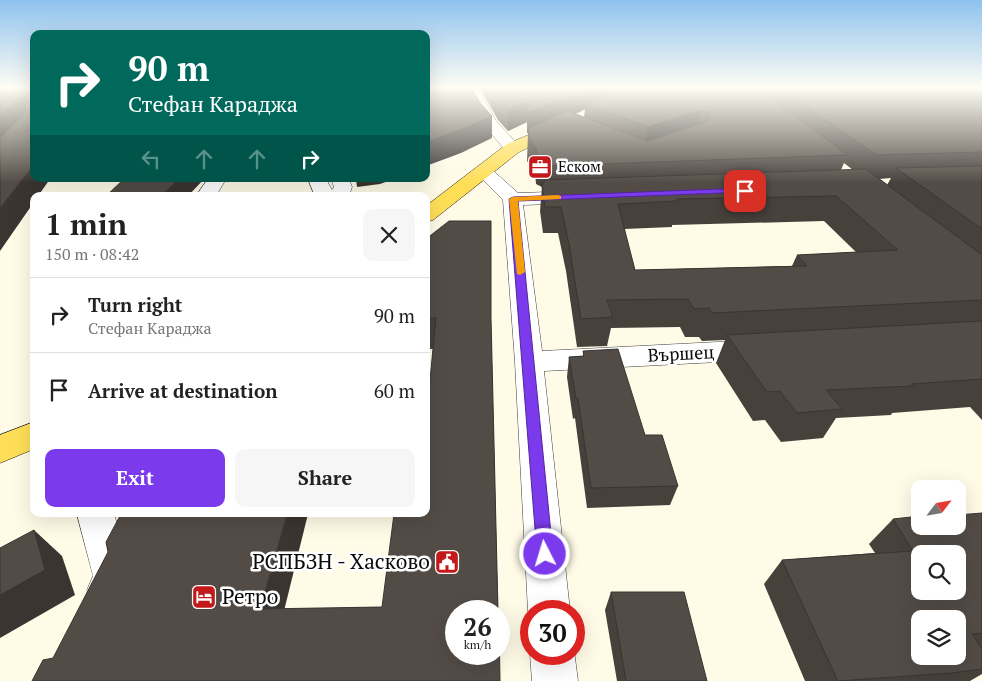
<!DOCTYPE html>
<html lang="en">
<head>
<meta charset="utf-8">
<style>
	:root { --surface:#fff; --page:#f6f6f6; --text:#222; --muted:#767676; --line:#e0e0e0; --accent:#7c3aed }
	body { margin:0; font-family:"PT Serif",serif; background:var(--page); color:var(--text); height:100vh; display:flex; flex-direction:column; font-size:19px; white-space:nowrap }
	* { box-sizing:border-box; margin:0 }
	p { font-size:16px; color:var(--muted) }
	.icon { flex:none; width:28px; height:28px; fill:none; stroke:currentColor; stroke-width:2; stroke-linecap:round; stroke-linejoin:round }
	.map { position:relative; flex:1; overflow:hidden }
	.details { position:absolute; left:30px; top:192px; width:400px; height:325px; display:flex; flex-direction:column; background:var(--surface); border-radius:10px; box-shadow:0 5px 20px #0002 }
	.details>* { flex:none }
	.guide { position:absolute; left:30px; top:30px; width:400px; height:152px; border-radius:10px; box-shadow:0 5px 20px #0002; background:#00695c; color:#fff; overflow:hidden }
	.needle { width:32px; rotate:59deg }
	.controls { position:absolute; left:911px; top:480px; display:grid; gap:10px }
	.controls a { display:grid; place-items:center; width:55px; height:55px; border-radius:10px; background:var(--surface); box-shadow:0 5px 20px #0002; font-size:25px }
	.speed { position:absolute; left:445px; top:600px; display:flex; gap:10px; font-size:25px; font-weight:700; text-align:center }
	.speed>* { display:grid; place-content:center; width:65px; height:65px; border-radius:50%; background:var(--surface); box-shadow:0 5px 20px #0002; line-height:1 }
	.speed small { font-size:12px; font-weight:400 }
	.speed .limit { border:8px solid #d22; background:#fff; color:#111 }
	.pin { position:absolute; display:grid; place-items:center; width:42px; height:42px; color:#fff; margin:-21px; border-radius:10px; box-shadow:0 2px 8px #0006 }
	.me { position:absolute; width:55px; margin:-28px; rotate:355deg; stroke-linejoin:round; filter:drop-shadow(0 0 4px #0008) }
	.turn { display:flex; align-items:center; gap:18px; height:105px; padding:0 15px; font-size:22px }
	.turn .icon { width:65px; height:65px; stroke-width:2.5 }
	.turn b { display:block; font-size:35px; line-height:42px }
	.lanes { display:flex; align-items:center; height:48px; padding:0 15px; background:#0003; justify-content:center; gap:25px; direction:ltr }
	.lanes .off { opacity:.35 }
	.round { display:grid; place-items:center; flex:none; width:52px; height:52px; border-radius:10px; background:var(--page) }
	.head { display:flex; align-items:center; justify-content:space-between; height:85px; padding:0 15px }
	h1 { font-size:30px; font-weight:600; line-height:38px }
	.primary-button { display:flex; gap:10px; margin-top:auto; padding:10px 15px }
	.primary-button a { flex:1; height:58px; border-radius:10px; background:var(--accent); color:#fff; font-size:20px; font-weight:600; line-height:58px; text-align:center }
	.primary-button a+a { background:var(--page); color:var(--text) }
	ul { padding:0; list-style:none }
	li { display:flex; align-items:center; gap:15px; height:75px; padding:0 15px; border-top:1px solid var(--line) }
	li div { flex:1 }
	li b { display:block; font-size:19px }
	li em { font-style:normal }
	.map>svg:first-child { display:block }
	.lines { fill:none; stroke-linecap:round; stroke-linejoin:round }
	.minor-casing { stroke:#3d3d3d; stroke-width:1 }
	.major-casing { stroke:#1b1b1b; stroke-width:1 }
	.minor { fill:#fff; fill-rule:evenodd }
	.major { fill:#ffde57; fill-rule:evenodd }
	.wall { fill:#47413c; fill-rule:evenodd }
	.shaded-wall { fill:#3a3531 }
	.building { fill:#534c46; stroke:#3a3531; fill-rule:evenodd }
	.route { fill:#7c3aed; stroke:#51269a }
	.slow { fill:#f59e0b }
	.labels { text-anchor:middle; stroke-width:5; stroke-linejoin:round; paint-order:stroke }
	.far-poi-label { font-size:15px; fill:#0a0a0a; stroke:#fff; text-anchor:start }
	.street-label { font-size:18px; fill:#0a0a0a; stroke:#fff }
	.near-poi-label { font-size:21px; fill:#0a0a0a; stroke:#fff; text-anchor:end }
</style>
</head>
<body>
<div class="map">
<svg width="982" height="681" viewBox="0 0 982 681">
	<rect width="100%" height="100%" fill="#fffbe7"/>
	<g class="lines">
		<defs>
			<g id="minor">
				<polygon points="464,88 478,88 496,121 521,148 519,152 507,152 482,123"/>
				<polygon points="483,166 489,167 518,193 579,191 586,193 589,197 586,201 579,203 523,205 542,351 757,340 767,343 771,350 767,357 757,360 544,371 570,611 531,611 531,620 528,611 515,362 503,200 474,171 477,167"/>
				<polygon points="208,179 226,179 216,196 196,196"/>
				<polygon points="308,179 326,179 332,190 334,187 331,179 349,179 352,187 349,196 315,196"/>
				<polygon points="77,514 114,514 134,579 123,605 108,611 93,605 87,590 93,576"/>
				<polygon points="574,650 578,681 532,681 530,654 531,652 531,654 574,654"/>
			</g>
			<g id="major">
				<polygon points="563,121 568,123 571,126 568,129 519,152 433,220 426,222 426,206 507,144"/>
				<polygon points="34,422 34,449 0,463 0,435"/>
			</g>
		</defs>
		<use href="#minor" class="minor-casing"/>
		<use href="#major" class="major-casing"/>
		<use href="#minor" class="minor"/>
		<use href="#major" class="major"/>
	</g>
	<g class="wall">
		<path d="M 480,88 L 618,88 L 618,91 L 626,88 L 982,88 L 982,420 L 970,407 L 892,413 L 891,415 L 836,418 L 823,438 L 781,442 L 765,420 L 753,421 L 716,363 L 725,340 L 702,341 L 699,337 L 685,337 L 680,327 L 611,328 L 607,346 L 577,347 L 566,271 L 558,233 L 543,233 L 540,211 L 542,187 L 536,184 L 535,172 L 527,161 L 528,133 L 527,133 L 527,122 L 508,131 L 498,120 ZM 585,109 L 584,117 L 575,114 L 580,112 ZM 844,163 L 853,170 L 841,170 ZM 891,178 L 887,185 L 879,179 ZM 824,221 L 856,252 L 797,255 L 792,266 L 635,270 L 624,229 L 672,227 L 672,225 Z"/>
		<polygon points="426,239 491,321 498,611 53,658 284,609 382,607 426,514 433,349 426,349"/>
		<polygon points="583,351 645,435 678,486 670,505 587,508 575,418 573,419 567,377 569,357 583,356"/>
		<polygon points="982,513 982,674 970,681 805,681 764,584 782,560 875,553 869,544 893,519 920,526"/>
		<polygon points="611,592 707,681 617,681 605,610"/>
	</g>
	<g class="shaded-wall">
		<polygon points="590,88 618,88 617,96 586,104 585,109 527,133 528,112"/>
		<polygon points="26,97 34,112 0,144 0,115 18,98"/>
		<polygon points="528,101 527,122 508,131 508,109"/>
		<polygon points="701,110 695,131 644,150 648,127"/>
		<polygon points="492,116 492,138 461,153 426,166 426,142"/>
		<polygon points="34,164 34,179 50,179 38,196 34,196 34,202 0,251 0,208"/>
		<polygon points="175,179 204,179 188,196 161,196"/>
		<polygon points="356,179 394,179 380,184 357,187"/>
		<polygon points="287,514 308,514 278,635 260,609"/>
		<polygon points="34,530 62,556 75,595 0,638 0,595"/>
	</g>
	<g class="building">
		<polygon points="0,88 34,88 34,164 0,208 0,138 25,113 26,97 18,98 0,115"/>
		<polygon points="426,88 472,88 480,103 492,116 460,130 426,142"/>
		<polygon points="491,88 590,88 528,112 528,101 508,109 498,99"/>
		<polygon points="626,88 757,88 848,155 549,166 538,160 536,149 529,138 528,128 568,111 648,141 708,121 711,115 708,112 701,110 648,127 586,104"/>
		<polygon points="780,88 982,88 982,152 876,155"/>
		<polygon points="982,166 982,229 896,168"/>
		<path d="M 866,169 L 982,255 L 982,300 L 712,313 L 709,308 L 694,309 L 688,299 L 607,300 L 613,317 L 581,319 L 569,244 L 561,207 L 545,207 L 542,186 L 545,180 ZM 836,196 L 898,250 L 797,255 L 807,266 L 635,270 L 618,204 L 678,201 L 677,199 Z"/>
		<polygon points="124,179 179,179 161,196 106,196"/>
		<polygon points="449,221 491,221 491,318 498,611 456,611 456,654 499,654 499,623 500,681 32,681 43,660 53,658 108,552 106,542 121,514 287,514 260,609 382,607 394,514 426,514 426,421 436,318 426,318 426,239"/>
		<polygon points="982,321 982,379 911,384 913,386 826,390 842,409 797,413 780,391 767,392 727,335"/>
		<polygon points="618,349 645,435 662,435 678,486 591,488 578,398 576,398 569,357 584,356 583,351"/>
		<path d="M 982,513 L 982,633 L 972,634 L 982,649 L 982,669 L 951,673 L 838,681 L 782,560 L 913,551 L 893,519 L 920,516 L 920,526 L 958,526 L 958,515 ZM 920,554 L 958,554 L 958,591 L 920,591 ZM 920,619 L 958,619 L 958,656 L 920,656 Z"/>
		<polygon points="34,530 45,570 0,595 0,548"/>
		<polygon points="611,592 684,592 707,681 626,681"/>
	</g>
	<linearGradient id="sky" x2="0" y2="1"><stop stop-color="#8ec2ef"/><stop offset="0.48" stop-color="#fffdf4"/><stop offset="1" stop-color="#fffdf4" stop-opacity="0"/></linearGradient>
	<rect width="982" height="183" fill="url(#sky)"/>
	<polygon class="route" points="745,188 748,189 748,192 518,201 553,554 551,559 545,562 539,559 537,554 509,199 513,197"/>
	<polygon class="slow" points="558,195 561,196 561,199 518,201 525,272 520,275 517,274 509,199 513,197"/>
	<defs>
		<symbol id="office-square" viewBox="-11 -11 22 22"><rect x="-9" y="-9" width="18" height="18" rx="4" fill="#c21a1a" stroke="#fff"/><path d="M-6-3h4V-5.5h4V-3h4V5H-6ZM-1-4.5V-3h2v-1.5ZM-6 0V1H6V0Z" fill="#fff"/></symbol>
		<symbol id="civic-square" viewBox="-11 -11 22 22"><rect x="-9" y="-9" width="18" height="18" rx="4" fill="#c21a1a" stroke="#fff"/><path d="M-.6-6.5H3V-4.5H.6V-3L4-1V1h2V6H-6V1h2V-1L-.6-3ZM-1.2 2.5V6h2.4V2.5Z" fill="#fff"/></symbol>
		<symbol id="hotel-square" viewBox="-11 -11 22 22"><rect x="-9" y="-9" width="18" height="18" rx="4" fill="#c21a1a" stroke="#fff"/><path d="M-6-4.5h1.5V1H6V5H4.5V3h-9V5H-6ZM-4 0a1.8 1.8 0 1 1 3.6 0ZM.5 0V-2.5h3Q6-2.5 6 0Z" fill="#fff"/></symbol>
	</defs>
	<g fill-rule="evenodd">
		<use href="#office-square" x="526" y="153" width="28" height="28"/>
		<use href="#civic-square" x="433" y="548" width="28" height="28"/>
		<use href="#hotel-square" x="190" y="583" width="28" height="28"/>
	</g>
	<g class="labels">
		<g class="far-poi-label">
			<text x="558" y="172">Еском</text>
		</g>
		<g class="street-label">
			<text transform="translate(681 354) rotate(-3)" y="6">Вършец</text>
		</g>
		<g class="near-poi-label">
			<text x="430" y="569">РСПБЗН - Хасково</text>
			<text x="222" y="604" text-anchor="start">Ретро</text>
		</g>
	</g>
</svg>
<div class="controls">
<a><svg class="needle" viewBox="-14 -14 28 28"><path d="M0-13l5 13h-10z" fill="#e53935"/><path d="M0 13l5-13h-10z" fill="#767676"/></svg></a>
<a><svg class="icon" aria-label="search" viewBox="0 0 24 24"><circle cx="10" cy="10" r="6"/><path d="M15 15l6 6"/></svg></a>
<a><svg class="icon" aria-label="layers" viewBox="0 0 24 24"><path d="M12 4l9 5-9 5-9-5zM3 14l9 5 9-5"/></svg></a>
</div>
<div class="speed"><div>26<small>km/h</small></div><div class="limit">30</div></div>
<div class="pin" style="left:745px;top:191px;background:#d93025"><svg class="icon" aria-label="arrive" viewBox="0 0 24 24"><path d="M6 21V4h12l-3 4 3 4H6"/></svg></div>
<svg class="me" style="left:545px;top:554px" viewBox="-20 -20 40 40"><circle r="17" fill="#7c3aed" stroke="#fff" stroke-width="3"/><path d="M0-11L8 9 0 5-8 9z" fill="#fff"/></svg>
<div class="guide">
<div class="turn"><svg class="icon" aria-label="right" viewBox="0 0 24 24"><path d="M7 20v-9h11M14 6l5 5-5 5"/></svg><div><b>90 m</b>Стефан Караджа</div></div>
<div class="lanes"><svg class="icon off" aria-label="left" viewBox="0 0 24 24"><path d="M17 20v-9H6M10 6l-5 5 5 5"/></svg><svg class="icon off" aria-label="ahead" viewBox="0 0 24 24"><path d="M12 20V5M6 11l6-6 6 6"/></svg><svg class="icon off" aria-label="ahead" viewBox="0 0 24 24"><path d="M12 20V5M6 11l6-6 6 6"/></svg><svg class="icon" aria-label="right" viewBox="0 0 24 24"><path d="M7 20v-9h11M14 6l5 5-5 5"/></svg></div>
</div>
<section class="details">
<div class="head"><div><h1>1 min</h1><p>150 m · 08:42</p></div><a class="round"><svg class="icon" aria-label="close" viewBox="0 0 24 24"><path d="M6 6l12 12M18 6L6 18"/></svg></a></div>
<ul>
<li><svg class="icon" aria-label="right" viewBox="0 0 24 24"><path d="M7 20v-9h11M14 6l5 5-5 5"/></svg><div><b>Turn right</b><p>Стефан Караджа</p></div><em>90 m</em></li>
<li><svg class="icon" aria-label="arrive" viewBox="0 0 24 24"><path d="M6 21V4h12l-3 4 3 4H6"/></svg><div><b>Arrive at destination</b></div><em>60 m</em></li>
</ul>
<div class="primary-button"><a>Exit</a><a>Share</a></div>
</section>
</div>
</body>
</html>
